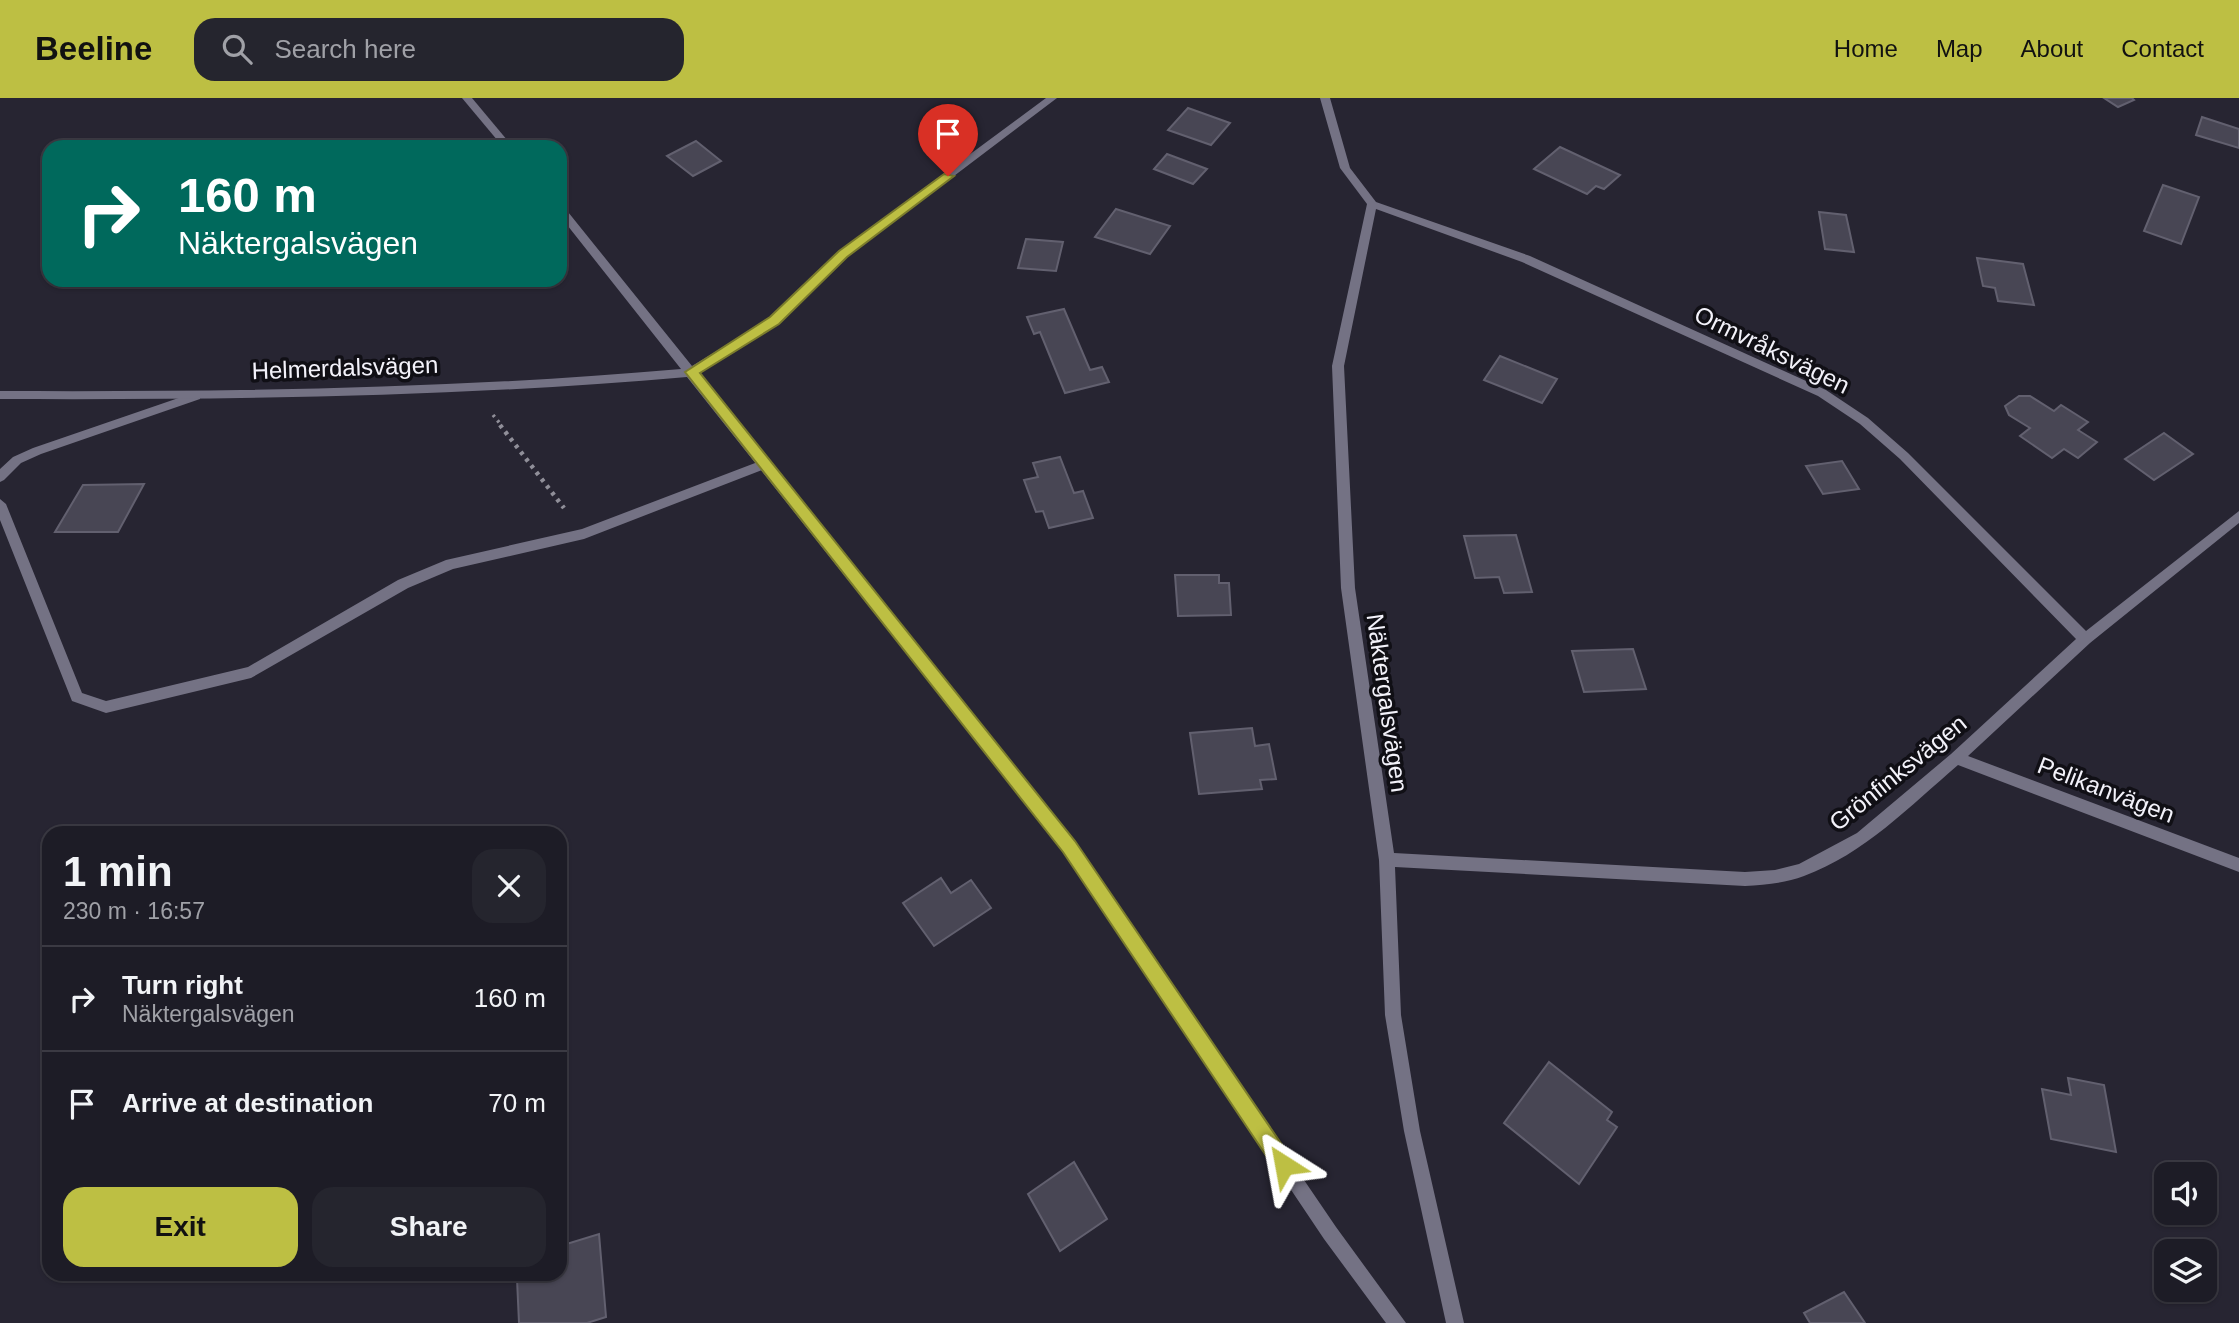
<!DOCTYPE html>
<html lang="en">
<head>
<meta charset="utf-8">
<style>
	:root { --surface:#1d1c26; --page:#25252e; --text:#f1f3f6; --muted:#a0a1a7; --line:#3b3a43; --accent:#bdbf43 }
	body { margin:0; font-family:Arial,sans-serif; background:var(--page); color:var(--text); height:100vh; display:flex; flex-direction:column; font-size:26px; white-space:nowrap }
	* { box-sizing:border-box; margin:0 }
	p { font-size:23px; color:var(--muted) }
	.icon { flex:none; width:38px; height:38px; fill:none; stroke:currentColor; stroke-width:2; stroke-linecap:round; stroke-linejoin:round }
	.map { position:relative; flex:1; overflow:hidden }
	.panel { position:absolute; left:42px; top:728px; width:525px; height:455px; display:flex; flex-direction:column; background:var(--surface); border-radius:21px; box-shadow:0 2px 5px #0004,0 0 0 2px var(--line) }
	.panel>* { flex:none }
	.hud { position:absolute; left:42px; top:42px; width:525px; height:147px; border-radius:21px; box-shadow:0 2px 5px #0004,0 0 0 2px var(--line); background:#00695c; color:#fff; overflow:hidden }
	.fabs { position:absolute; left:2154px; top:1064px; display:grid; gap:14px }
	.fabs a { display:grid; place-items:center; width:63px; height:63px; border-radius:14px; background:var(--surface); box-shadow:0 2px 5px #0004,0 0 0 2px var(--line); font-size:35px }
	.pin { position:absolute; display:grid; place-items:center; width:60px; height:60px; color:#fff; margin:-72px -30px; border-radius:50% 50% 50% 0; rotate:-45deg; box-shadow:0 0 7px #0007 }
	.pin .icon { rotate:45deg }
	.me { position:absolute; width:77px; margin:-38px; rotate:326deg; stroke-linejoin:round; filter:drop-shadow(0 0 5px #0008) }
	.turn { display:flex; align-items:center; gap:24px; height:147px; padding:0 21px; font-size:32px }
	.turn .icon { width:91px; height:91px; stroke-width:2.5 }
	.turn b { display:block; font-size:49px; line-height:60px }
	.round { display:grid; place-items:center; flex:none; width:74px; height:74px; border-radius:21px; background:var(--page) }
	.head { display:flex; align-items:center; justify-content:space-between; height:119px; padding:0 21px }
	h1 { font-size:42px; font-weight:700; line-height:52px }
	.action { display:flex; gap:14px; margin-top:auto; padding:14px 21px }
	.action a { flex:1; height:80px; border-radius:21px; background:var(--accent); color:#111; font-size:28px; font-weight:700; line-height:80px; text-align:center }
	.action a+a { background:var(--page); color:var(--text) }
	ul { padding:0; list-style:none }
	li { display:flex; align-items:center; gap:21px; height:105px; padding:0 21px; border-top:2px solid var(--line) }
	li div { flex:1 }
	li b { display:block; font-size:26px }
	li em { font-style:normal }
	header { display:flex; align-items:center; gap:42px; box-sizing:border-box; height:98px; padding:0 35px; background:var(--accent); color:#111 }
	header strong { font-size:33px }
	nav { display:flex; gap:38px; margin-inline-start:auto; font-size:24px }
	.search { width:490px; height:63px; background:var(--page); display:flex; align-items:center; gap:18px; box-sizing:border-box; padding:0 24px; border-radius:21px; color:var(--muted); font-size:26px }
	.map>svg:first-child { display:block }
	.building { fill:#484654; stroke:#62606f; stroke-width:2 }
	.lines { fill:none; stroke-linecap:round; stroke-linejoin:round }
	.path-far1 { stroke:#908f99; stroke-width:3.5; stroke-dasharray:2.5 4.5; stroke-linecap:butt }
	.path { stroke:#908f99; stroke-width:4.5; stroke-dasharray:3.5 5; stroke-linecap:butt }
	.service { fill:#747284; fill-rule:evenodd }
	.minor { fill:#747284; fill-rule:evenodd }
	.route { fill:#bdbf43; stroke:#7b7c2c; stroke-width:2 }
	.labels { text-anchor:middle; stroke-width:7; stroke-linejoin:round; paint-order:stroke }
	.street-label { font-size:24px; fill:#f3f2fa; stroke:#100f15 }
</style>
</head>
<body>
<header>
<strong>Beeline</strong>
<div class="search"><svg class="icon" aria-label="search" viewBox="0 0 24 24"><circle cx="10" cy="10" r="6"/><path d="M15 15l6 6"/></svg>Search here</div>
<nav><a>Home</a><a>Map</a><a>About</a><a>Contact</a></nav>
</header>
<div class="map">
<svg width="2239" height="1225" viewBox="0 0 2239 1225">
	<rect width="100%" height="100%" fill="#272532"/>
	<g class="building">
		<polygon points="2104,0 2132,0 2134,2 2118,9"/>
		<polygon points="1188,10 1230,25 1211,47 1168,32"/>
		<polygon points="2202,19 2239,31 2239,50 2196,37"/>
		<polygon points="696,43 721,63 693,78 667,58"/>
		<polygon points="1560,49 1620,77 1604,91 1596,88 1587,96 1534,71"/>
		<polygon points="1167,56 1207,71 1193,86 1154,71"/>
		<polygon points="2163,87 2199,99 2181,146 2144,133"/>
		<polygon points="1116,111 1170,128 1150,156 1095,139"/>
		<polygon points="1819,114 1846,117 1854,154 1825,151"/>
		<polygon points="1026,141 1063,144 1056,173 1018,170"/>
		<polygon points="1977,160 2023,166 2034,207 1998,203 1995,190 1983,188"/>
		<polygon points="1064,211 1090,272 1102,269 1109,284 1065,295 1040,234 1034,236 1027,219"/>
		<polygon points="1500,258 1557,281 1542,305 1484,282"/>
		<polygon points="2019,298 2030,298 2054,313 2061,307 2088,324 2078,332 2097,344 2078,360 2064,351 2052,360 2020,338 2030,330 2009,317 2005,308"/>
		<polygon points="2164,335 2193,356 2154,382 2125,361"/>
		<polygon points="1060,359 1074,395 1083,393 1093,420 1049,430 1043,413 1036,414 1024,382 1038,379 1033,365"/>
		<polygon points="1842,363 1859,391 1823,396 1806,368"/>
		<polygon points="144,386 118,434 55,434 83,387"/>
		<polygon points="1516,437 1532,494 1504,495 1499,479 1475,480 1464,438"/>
		<polygon points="1175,477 1219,477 1219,485 1229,485 1231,517 1178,518"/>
		<polygon points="1633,551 1646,591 1584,594 1572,553"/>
		<polygon points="1252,630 1255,648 1269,646 1276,681 1260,682 1262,691 1199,696 1190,635"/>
		<polygon points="941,780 951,795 971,782 991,810 934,848 903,805"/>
		<polygon points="1549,964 1612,1014 1607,1022 1617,1029 1579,1086 1504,1025"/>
		<polygon points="2068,980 2104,987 2116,1054 2051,1041 2042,991 2071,997"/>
		<polygon points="1074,1064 1107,1121 1060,1153 1028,1096"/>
		<polygon points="599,1136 606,1219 587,1225 519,1225 517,1181 535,1176 560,1176 560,1148"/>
		<polygon points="1844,1194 1865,1225 1810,1225 1804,1215"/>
	</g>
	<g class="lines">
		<polyline class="path-far1" points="493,317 502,328"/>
		<polyline class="path" points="500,327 564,410"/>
		<g class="service">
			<polygon points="196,294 200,295 200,301 41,356 21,365 4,382 0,384 0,371 13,359 33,350"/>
			<polygon points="763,362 769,367 767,370 584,441 453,471 408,490 251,580 106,615 72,603 0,422 0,401 6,406 82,595 106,603 248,569 398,482 446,462 582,431"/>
		</g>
		<g class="minor">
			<polygon points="462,0 472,0 513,49 503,49"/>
			<path d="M 1046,0 L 1057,0 L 847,159 L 779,226 L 698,276 L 1074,744 L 1336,1129 L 1406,1225 L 1386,1225 L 1324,1141 L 1064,754 L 687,279 C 459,299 229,302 0,301 L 0,293 C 227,294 455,291 681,271 L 560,118 L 560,108 L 564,109 L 692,268 L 771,220 L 839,153 Z"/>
			<path d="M 1320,0 L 1330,0 L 1350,70 L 1376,104 L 1530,158 L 1826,292 L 1868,320 L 1908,355 L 2086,533 L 2239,413 L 2239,425 L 2090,545 L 1968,658 L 2239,760 L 2239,774 L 1958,667 C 1910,708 1864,756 1804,778 C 1785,785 1765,787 1745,788 L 1395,769 L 1401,917 L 1420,1033 L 1464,1225 L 1446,1225 L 1404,1033 L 1385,917 L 1379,762 L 1341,490 L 1332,268 L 1367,106 L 1340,70 ZM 1376,111 L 1522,164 L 1818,298 L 1860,326 L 1900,361 L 2076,541 L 1951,656 L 1857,735 L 1799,766 L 1775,772 L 1745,774 L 1394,755 L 1355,490 L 1344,268 Z"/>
		</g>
	</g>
	<polygon class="route" points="944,76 954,78 847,159 779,226 700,275 1075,743 1291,1060 1293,1067 1291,1074 1284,1077 1277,1074 1063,754 685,274 770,219 839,153"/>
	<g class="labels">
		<g class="street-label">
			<text transform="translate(1772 252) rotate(26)" y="8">Ormvråksvägen</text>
			<text transform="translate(345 270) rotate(-2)" y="8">Helmerdalsvägen</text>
			<text transform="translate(1387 605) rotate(82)" y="8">Näktergalsvägen</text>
			<text transform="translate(1898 675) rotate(-39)" y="8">Grönfinksvägen</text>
			<text transform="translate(2106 692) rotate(21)" y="8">Pelikanvägen</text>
		</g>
	</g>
</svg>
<div class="fabs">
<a><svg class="icon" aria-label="sound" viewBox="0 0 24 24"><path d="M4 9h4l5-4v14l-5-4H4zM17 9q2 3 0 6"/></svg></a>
<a><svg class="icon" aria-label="layers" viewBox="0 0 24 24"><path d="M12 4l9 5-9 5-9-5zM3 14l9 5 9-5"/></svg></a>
</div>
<div class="pin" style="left:948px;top:78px;background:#d93025"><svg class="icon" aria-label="arrive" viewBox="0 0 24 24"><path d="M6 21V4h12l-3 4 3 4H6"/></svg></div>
<svg class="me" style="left:1284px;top:1067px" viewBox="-20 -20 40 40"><path d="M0-17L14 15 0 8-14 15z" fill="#bdbf43" stroke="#fff" stroke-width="4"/></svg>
<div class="hud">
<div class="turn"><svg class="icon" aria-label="right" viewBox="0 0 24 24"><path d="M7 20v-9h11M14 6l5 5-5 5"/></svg><div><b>160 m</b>Näktergalsvägen</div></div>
</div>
<section class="panel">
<div class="head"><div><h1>1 min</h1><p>230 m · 16:57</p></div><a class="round"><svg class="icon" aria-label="close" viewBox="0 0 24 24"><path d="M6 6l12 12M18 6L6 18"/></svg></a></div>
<ul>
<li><svg class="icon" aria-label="right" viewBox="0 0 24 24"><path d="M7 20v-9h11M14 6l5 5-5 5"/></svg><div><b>Turn right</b><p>Näktergalsvägen</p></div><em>160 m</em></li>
<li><svg class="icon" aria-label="arrive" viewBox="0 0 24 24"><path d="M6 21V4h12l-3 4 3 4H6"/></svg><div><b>Arrive at destination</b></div><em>70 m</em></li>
</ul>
<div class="action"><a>Exit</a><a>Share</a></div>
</section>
</div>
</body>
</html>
